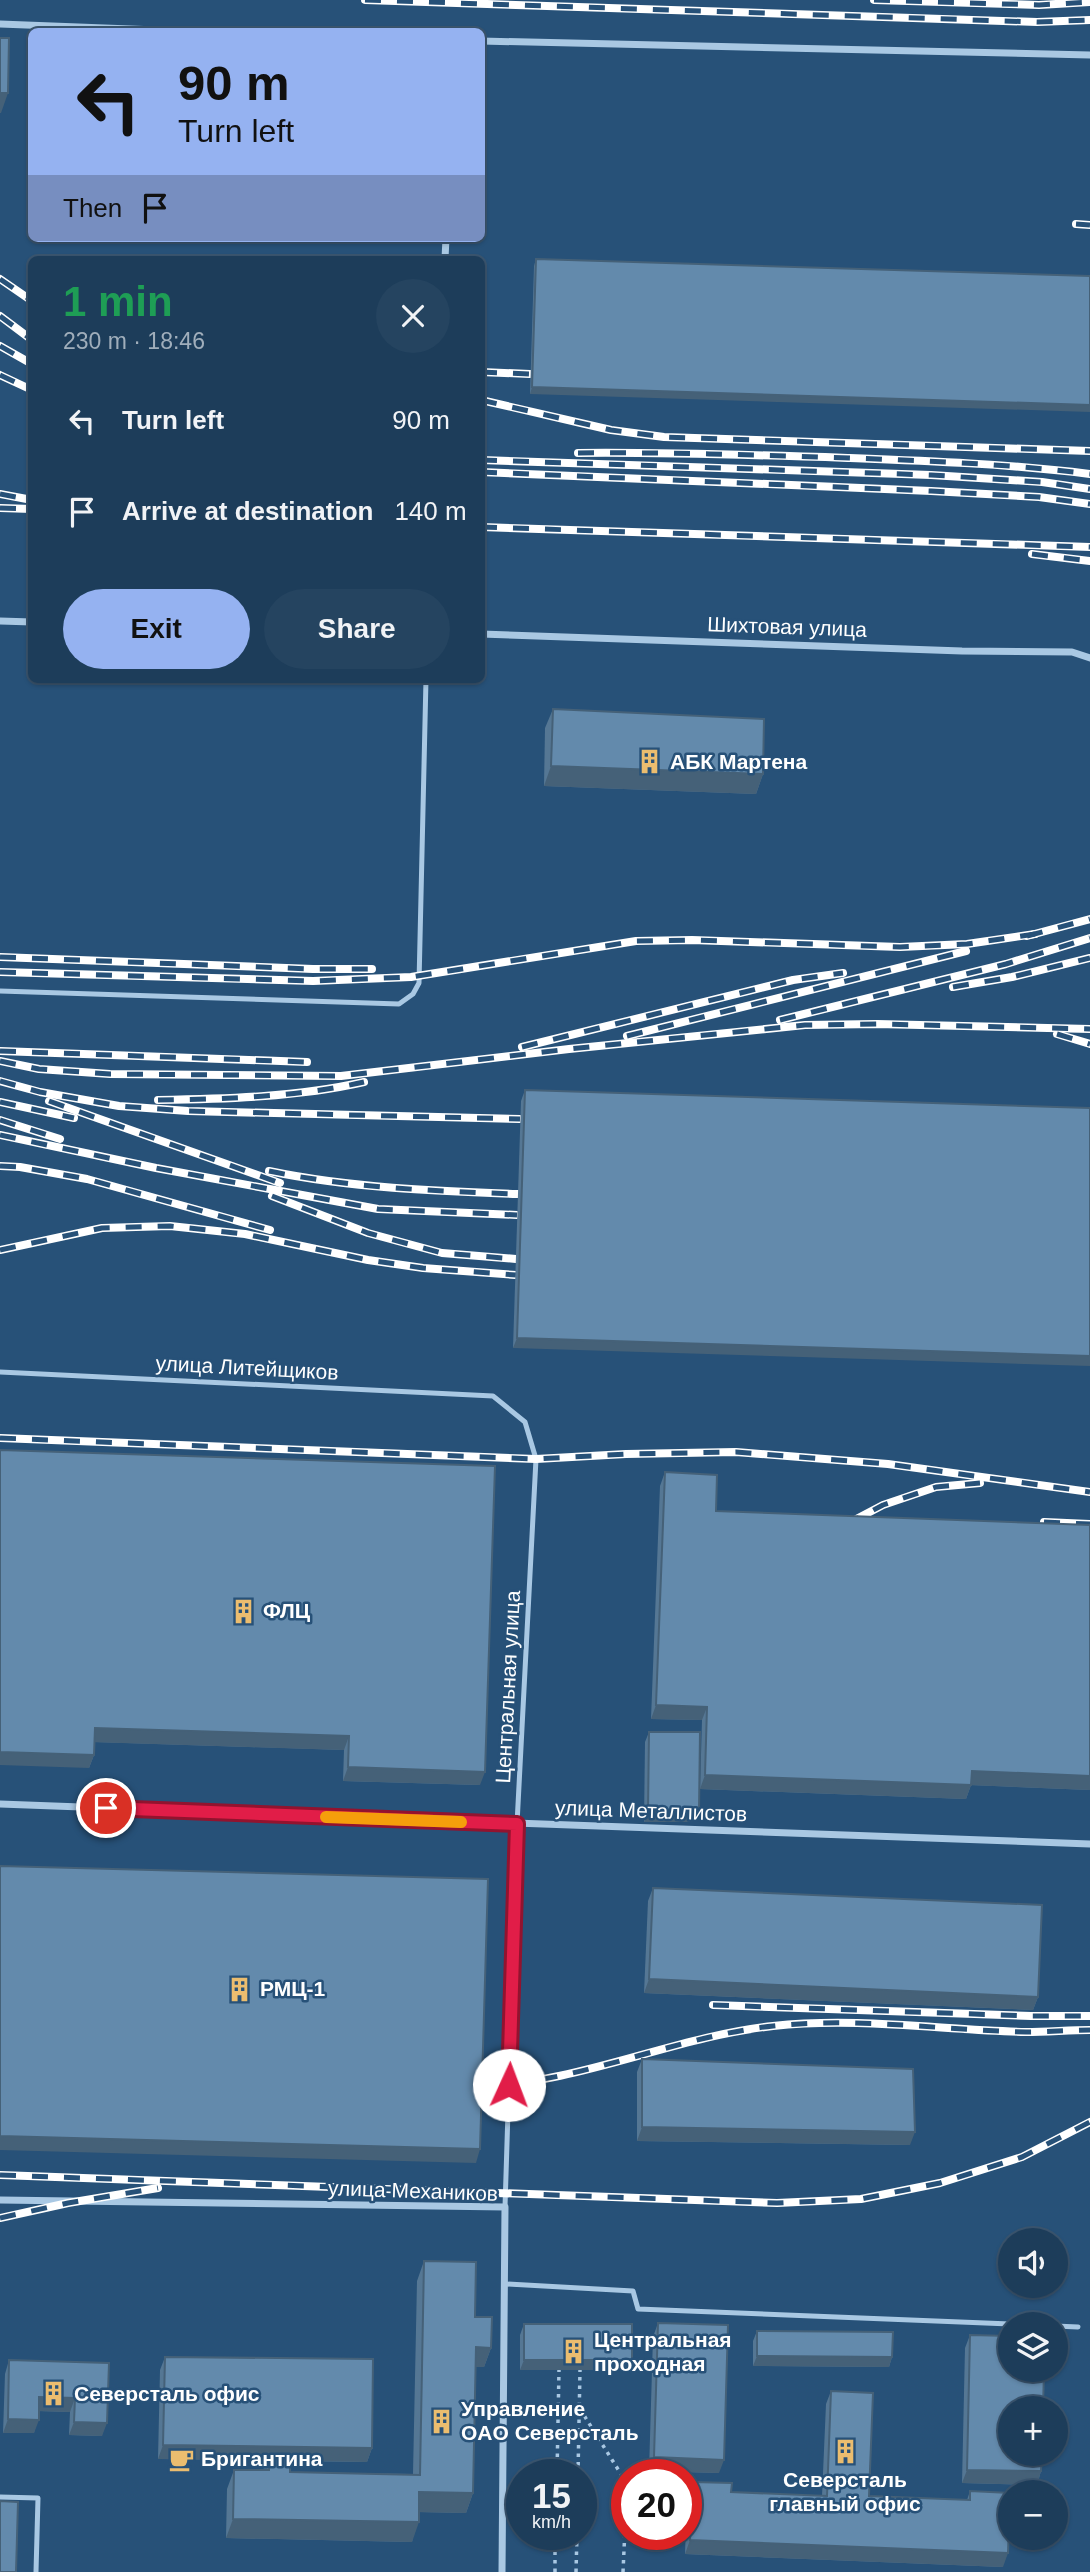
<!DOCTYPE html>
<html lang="en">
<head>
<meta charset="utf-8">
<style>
	:root { --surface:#1d3d5a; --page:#254460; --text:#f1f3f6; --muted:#a0aebb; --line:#3b5670; --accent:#95b2f1 }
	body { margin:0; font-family:Helvetica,sans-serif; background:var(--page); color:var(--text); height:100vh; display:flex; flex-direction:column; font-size:26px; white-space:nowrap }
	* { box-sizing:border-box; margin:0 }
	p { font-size:23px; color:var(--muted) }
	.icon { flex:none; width:38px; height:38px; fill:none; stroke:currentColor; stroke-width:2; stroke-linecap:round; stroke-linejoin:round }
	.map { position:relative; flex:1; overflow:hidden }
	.side { position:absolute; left:28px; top:256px; width:457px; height:427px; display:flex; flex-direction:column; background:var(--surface); border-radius:10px; box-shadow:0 2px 5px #0004,0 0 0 2px var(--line) }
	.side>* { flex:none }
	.guide { position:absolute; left:28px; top:28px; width:457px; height:214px; border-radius:10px; box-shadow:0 2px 5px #0004,0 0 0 2px var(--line); background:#95b2f1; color:#111; overflow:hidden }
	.fabs { position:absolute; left:998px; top:2228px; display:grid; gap:14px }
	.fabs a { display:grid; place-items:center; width:70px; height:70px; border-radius:50%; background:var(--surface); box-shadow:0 2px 5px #0004,0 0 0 2px var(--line); font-size:35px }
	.speed { position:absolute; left:506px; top:2459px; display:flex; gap:14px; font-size:35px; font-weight:700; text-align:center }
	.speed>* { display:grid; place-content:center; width:91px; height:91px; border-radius:50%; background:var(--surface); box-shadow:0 2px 5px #0004,0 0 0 2px var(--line); line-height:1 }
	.speed small { font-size:18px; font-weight:400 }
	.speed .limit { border:10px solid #d22; background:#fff; color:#111 }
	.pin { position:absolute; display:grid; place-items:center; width:60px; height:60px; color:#fff; margin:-30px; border:4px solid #fff; border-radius:50%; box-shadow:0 2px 7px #0007 }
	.me { position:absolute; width:77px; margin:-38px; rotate:2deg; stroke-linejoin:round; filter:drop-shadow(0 0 5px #0008) }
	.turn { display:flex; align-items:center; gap:24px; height:147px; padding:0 35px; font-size:32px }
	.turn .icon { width:91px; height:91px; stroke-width:2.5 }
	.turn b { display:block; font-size:49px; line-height:60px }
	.then { display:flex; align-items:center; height:66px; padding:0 35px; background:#0003; gap:14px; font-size:26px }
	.round { display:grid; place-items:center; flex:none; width:74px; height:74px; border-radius:37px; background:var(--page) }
	.summary { display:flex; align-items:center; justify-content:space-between; height:119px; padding:0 35px }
	h1 { font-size:42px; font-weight:600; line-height:52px; color:#1e9e55 }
	.action { display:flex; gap:14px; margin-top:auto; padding:14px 35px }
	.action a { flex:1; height:80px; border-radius:42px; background:var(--accent); color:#111; font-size:28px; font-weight:600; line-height:80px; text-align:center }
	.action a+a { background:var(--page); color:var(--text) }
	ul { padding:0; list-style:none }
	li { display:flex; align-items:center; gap:21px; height:91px; padding:0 35px }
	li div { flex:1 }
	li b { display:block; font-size:26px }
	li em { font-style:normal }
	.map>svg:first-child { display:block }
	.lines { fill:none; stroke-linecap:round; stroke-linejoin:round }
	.path { stroke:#a9c8e3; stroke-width:3.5; stroke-dasharray:3.5 5; stroke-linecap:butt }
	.service { stroke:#a9c8e3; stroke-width:5 }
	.minor { stroke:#a9c8e3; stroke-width:7 }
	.rail-casing { stroke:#fff; stroke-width:8 }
	.rail { stroke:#275178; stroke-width:5; stroke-dasharray:16; stroke-linecap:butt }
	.wall { fill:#557794 }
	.shaded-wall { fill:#456178 }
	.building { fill:#638aac; stroke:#456178; stroke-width:2 }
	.route-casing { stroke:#92132f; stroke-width:18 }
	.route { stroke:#e11d48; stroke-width:12 }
	.slow { stroke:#f59e0b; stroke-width:12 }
	.labels { text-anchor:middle; stroke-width:5; stroke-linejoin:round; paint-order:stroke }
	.street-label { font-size:21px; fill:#fff; stroke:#275178 }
	.poi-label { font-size:21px; font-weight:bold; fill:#fff; stroke:#275178; text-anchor:start }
</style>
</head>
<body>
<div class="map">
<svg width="1090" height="2572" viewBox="0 0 1090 2572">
	<rect width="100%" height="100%" fill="#275178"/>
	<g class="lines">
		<g class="path">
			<polyline points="580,2409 626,2482"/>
			<polyline points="557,2474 559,2370"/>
			<polyline points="578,2474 580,2370"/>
			<polyline points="555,2572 555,2534"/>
			<polyline points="576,2572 577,2534"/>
			<polyline points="623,2572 626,2507"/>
		</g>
		<g class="service">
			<polyline points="0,991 399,1004 413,994 419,983 426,679"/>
			<polyline points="0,1372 493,1396 525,1422 536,1459 517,1824 505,2207"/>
			<polyline points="506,2284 633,2291 638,2309 1010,2324"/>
			<polyline points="1055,2326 1078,2327"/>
			<polyline points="0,2497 38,2498 36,2572"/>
		</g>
		<g class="minor">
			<polyline points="0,24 209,32"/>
			<polyline points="481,41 1090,55"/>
			<polyline points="445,259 446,238"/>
			<polyline points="0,621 32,622"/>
			<polyline points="481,634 962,651 1072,652 1090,658"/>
			<polyline points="0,1804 1090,1844"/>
			<polyline points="0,2200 505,2207 502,2572"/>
		</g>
		<defs>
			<g id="rail">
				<polyline points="365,0 1037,22 1090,20"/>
				<polyline points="874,0 1039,5 1090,2"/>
				<polyline points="1076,224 1090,225"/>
				<polyline points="0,279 32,301"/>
				<polyline points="0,316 32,340"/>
				<polyline points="0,346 32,364"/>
				<polyline points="481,372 530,374"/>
				<polyline points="0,375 32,390"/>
				<polyline points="481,400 611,430 664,437 1090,451"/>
				<path d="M 578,453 C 669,452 759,455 850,458 C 930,461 1010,464 1090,474"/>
				<polyline points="481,460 931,475 1042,482 1090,489"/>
				<polyline points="481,472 931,491 1039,497 1090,504"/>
				<polyline points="0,494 32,500"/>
				<polyline points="0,508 32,509"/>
				<polyline points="481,527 1090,547"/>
				<polyline points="1032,554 1090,561"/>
				<polyline points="1027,936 1090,919"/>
				<polyline points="0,957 313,969 372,969"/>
				<polyline points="0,972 313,981 411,977 636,941 692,940 900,947 967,944 1035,934"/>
				<polyline points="953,987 1012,977 1090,958"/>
				<polyline points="780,1020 1006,964 1090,938"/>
				<polyline points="1057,1034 1090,1044"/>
				<polyline points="627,1036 966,951"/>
				<polyline points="522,1047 793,980 843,973"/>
				<polyline points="0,1051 307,1062"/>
				<polyline points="0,1061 39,1069 110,1074 341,1076 569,1049 805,1025 877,1024 1090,1029"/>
				<polyline points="0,1081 40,1092 119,1106 188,1111 520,1119"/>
				<path d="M 158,1100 C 225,1099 298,1097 364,1082"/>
				<polyline points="49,1101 280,1183"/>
				<polyline points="0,1102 74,1118"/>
				<polyline points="0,1120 60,1139"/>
				<polyline points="0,1135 156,1168 378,1209 517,1215"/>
				<polyline points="0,1166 20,1167 87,1179 270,1230"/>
				<path d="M 269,1171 C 351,1188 434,1191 518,1194"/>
				<polyline points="272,1196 368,1233 442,1253 516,1259"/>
				<polyline points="0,1250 102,1228 170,1226 245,1234 368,1260 423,1268 516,1275"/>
				<polyline points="0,1438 536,1459 626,1454 736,1452 888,1464 1090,1492"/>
				<polyline points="1044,1522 1090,1524"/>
				<polyline points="845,1525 883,1505 936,1487 980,1483"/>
				<polyline points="713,2005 1031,2016 1090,2016"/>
				<path d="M 478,2086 C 579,2084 672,2037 773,2026 C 858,2017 941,2030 1026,2032 C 1048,2032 1069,2030 1090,2030"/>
				<polyline points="0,2175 777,2203 861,2199 940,2183 1022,2157 1090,2122"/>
				<polyline points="0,2218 68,2203 158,2188"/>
			</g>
		</defs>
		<use href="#rail" class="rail-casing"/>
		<use href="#rail" class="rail"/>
	</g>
	<g class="wall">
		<polygon points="536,259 1090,276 530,394 534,266"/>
		<polygon points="553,709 763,774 756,794 544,786 545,728"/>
		<polygon points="525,1090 1090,1108 513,1348 521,1101"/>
		<polygon points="0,1450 480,1785 343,1781 344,1750 95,1742 94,1755 89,1768"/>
		<polygon points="665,1472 716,1511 1090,1525 1090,1790 971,1785 966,1799 700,1789 702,1720 651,1719 660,1486"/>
		<polygon points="649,1732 699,1812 695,1822 644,1822 645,1742"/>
		<polygon points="653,1888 1038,1997 1033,2010 644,1993 648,1901"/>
		<polygon points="642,2059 910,2145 637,2141 637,2072"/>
		<polygon points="424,2261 475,2317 491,2348 484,2367 476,2367 473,2493 466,2513 419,2512 412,2542 226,2538 227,2489 234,2470 263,2470 267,2460 158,2459 160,2370 165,2357 372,2448 367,2462 290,2461 290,2472 413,2474 417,2281"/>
		<polygon points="658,2323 719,2473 649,2471 653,2337"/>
		<polygon points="524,2324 632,2360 628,2370 520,2370 520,2335"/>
		<polygon points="757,2331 892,2357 889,2367 753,2366 753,2341"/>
		<polygon points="970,2335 1041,2471 1037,2485 962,2483 965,2348"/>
		<polygon points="9,2360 109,2363 102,2436 69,2435 70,2412 39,2411 34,2433 3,2433 5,2374"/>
		<polygon points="831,2391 869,2496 967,2500 970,2491 1003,2567 685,2554 687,2495 692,2482 731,2492 822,2496 826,2404"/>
	</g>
	<g class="shaded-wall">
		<polygon points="0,93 8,93 1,113 0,113"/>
		<polygon points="532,387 1090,405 1090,412 530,394"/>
		<polygon points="551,766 763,774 756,794 544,786"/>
		<polygon points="517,1338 1090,1356 1090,1366 513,1348"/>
		<polygon points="656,1705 707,1707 702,1720 651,1719"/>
		<polygon points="95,1728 349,1736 344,1750 90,1742"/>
		<polygon points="0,1752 94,1755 89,1768 0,1765"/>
		<polygon points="348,1767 485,1772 480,1785 343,1781"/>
		<polygon points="972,1771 1090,1776 1090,1790 967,1785"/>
		<polygon points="705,1775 971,1785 966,1799 700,1789"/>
		<polygon points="648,1811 699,1812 695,1822 644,1822"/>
		<polygon points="649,1979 1038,1997 1033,2010 644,1993"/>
		<polygon points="642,2127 915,2132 910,2145 637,2141"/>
		<polygon points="0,2136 480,2149 476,2163 0,2150"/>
		<polygon points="476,2347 491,2348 484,2367 469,2367"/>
		<polygon points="757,2356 892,2357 889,2367 753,2366"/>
		<polygon points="524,2360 632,2360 628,2370 520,2370"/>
		<polygon points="39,2397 75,2398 70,2412 35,2411"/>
		<polygon points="8,2419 39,2420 34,2433 3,2433"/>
		<polygon points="74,2422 107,2423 102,2436 69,2435"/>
		<polygon points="163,2445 372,2448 367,2462 269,2460 269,2455 267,2460 158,2459"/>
		<polygon points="654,2457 724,2460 719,2473 649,2471"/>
		<polygon points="967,2470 1041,2471 1037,2485 962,2483"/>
		<polygon points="419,2492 473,2493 466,2513 412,2512"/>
		<polygon points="233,2519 419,2522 412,2542 226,2538"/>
		<polygon points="690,2540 1008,2553 1003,2567 685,2554"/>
	</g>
	<g class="building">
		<polygon points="0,38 9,38 8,93 0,93"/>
		<polygon points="536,259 1090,276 1090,405 532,387"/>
		<polygon points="553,709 764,719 763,774 551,766"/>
		<polygon points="525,1090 1090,1108 1090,1356 517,1338"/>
		<polygon points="0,1450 495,1466 485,1772 348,1767 349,1736 95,1728 94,1755 0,1752"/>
		<polygon points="665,1472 717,1475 716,1511 1090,1525 1090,1776 972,1771 971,1785 705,1775 707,1707 656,1705"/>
		<polygon points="649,1732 700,1732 699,1812 648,1811"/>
		<polygon points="0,1866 488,1879 480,2149 0,2136"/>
		<polygon points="653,1888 1042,1905 1038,1997 649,1979"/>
		<polygon points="642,2059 913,2069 915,2132 642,2127"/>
		<polygon points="424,2261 476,2262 475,2317 492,2317 491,2348 476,2347 473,2493 419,2492 419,2522 233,2519 234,2470 269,2470 269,2455 290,2455 290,2472 420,2475"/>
		<polygon points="658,2323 728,2325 724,2460 654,2457"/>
		<rect x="524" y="2324" width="108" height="36"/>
		<polygon points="757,2331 893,2332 892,2357 757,2356"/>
		<polygon points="970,2335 1010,2336 1010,2370 1044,2370 1043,2408 1010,2408 1010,2454 1042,2454 1041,2471 967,2470"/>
		<polygon points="165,2357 373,2359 372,2448 163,2445"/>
		<polygon points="9,2360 109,2363 107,2423 74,2422 75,2398 39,2397 39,2420 8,2419"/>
		<polygon points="831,2391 873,2393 869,2496 970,2500 970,2491 1010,2493 1008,2553 690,2540 692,2482 732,2483 731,2492 827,2496"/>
		<polygon points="0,2501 18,2502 16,2572 0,2572"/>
	</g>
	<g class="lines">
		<defs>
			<polyline id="route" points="106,1808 517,1824 509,2085"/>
		</defs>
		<use href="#route" class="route-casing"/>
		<use href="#route" class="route"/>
		<polyline class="slow" points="326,1817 461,1822"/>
	</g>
	<defs>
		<symbol id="building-bare" viewBox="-9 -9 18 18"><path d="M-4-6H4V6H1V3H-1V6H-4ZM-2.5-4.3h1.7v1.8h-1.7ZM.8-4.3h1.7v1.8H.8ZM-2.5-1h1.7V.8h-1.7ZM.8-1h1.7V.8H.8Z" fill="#ebbd6f" stroke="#275178" stroke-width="2.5" paint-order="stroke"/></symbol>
		<symbol id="cafe-bare" viewBox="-9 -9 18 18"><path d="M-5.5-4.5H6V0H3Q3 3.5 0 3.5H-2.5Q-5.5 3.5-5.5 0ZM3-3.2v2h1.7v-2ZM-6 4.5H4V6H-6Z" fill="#ebbd6f" stroke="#275178" stroke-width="2.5" paint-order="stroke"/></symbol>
	</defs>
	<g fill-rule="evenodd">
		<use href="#building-bare" x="632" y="744" width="35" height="35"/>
		<use href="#building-bare" x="226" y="1594" width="35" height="35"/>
		<use href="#building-bare" x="222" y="1972" width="35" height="35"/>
		<use href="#building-bare" x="556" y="2334" width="35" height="35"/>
		<use href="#building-bare" x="36" y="2376" width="35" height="35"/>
		<use href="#building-bare" x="424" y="2404" width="35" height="35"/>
		<use href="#building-bare" x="828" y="2434" width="35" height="35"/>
		<use href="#cafe-bare" x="164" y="2442" width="35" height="35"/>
	</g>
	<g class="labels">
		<g class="street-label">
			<text transform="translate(787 627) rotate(2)" y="7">Шихтовая улица</text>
			<text transform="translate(247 1368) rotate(3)" y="7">улица Литейщиков</text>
			<text transform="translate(508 1687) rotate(-87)" y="7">Центральная улица</text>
			<text transform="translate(651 1811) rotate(2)" y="7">улица Металлистов</text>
			<text transform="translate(413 2191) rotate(2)" y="7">улица Механиков</text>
		</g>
		<g class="poi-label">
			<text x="670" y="769">АБК Мартена</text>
			<text x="263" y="1618">ФЛЦ</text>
			<text x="260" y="1996">РМЦ-1</text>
			<text x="594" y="2347">Центральная<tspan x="594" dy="24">проходная</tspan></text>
			<text x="74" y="2401">Северсталь офис</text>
			<text x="461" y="2416">Управление<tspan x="461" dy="24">OAO Северсталь</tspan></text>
			<text x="201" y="2466">Бригантина</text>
			<text x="845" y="2487" text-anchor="middle">Северсталь<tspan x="845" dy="24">главный офис</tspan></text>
		</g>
	</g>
</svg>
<div class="fabs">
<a><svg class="icon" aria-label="sound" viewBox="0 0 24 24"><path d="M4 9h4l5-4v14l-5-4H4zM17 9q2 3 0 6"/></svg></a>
<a><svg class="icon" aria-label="layers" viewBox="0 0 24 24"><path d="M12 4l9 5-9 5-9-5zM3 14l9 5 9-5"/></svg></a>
<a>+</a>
<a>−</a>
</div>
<div class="speed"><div>15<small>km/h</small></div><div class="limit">20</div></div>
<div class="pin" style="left:106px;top:1808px;background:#d93025"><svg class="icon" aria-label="arrive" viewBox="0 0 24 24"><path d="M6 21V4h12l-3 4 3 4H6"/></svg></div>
<svg class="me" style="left:509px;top:2085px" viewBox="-20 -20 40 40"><circle r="19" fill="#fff"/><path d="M0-13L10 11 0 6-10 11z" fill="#e11d48"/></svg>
<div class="guide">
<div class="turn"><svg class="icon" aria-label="left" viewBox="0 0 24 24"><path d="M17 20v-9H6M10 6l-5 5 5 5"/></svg><div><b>90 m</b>Turn left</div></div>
<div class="then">Then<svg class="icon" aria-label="arrive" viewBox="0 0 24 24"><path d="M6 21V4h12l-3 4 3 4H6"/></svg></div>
</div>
<section class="side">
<div class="summary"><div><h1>1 min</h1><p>230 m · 18:46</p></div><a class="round"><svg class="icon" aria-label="close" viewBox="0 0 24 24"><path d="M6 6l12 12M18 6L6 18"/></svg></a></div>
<ul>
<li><svg class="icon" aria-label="left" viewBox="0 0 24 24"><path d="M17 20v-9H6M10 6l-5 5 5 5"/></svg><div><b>Turn left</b></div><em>90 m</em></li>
<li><svg class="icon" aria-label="arrive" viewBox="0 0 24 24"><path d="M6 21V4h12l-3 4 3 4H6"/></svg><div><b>Arrive at destination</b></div><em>140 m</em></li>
</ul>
<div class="action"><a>Exit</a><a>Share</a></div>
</section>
</div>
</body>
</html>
